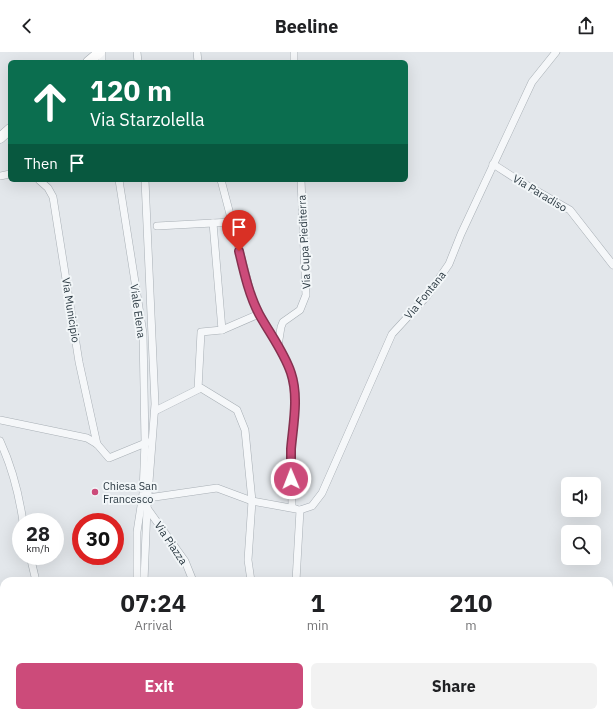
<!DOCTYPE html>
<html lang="en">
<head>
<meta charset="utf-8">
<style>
	:root { --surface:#fff; --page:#f2f2f2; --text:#202124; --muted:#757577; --accent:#cc4b7a }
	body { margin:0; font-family:"IBM Plex Sans",sans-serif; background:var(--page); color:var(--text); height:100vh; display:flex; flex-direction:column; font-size:15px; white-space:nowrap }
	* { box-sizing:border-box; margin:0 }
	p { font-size:13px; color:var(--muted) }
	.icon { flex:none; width:22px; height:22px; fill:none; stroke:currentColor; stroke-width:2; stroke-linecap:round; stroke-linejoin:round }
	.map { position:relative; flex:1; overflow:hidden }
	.panel { position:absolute; left:0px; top:525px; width:613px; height:140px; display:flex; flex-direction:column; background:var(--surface); border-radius:12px 12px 0 0; box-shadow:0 4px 16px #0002 }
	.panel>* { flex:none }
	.top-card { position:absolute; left:8px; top:8px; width:400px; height:122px; border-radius:6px; box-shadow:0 4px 16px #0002; background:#0b6e4f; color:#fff; overflow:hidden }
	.controls { position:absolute; left:561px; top:425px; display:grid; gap:8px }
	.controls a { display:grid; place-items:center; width:40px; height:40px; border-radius:6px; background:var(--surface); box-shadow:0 4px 16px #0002; font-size:20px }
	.speed { position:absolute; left:12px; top:461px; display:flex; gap:8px; font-size:20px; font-weight:700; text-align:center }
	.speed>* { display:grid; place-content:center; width:52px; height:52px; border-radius:50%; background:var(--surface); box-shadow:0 4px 16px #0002; line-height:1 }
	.speed small { font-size:10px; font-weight:400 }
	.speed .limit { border:6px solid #d22; background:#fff; color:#111 }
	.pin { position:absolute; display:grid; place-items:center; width:34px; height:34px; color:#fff; margin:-41px -17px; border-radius:50% 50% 50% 0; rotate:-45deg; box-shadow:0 0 4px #0007 }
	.pin .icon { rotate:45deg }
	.me { position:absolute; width:44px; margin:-22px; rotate:359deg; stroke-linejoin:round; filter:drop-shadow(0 0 3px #0008) }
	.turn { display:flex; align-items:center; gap:14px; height:84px; padding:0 16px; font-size:18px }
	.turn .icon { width:52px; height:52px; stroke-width:2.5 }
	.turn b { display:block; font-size:28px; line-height:34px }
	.then { display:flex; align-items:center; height:38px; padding:0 16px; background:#0003; gap:8px; font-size:15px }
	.eta { display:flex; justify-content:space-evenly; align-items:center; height:68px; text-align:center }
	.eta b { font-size:24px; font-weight:800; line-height:28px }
	.primary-button { display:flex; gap:8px; margin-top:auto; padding:8px 16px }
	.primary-button a { flex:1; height:46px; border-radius:6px; background:var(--accent); color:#fff; font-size:16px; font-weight:800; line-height:46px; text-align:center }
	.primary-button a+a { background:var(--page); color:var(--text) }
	header { display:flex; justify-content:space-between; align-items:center; height:52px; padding:0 16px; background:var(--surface); font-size:18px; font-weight:800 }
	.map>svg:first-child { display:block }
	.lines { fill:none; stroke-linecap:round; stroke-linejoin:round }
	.minor-casing { stroke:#a8afb5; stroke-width:8 }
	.secondary-casing { stroke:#a8afb5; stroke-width:11 }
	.minor { stroke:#f5f7f9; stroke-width:7 }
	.secondary { stroke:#fff; stroke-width:10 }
	.route-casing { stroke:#85314f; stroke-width:10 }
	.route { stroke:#cc4b7a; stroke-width:7 }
	.poi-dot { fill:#cc4b7a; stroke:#f2f6f8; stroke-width:1.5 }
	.labels { text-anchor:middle; stroke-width:4; stroke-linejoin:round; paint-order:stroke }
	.street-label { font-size:11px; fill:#2b3942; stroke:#f2f6f8 }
	.poi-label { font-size:11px; fill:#2b3942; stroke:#f2f6f8; text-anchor:start }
</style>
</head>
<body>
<header><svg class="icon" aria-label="back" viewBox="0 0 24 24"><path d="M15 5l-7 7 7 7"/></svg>Beeline<svg class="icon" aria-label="share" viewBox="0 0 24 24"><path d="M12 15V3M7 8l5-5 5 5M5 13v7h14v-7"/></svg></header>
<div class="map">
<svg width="613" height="665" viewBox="0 0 613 665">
	<rect width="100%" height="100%" fill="#e3e7eb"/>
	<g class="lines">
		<defs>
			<g id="minor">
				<polyline points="102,0 102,10"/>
				<polyline points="137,0 138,10"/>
				<polyline points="197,0 198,10"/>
				<polyline points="294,0 294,10"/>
				<polyline points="493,112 521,130 570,158 613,213"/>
				<polyline points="0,124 10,122"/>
				<polyline points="39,128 48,136 53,145 79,310 97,392"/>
				<polyline points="119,128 143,281 145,390 143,441 137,480 137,529"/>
				<path d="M 221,128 L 252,246 C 263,271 282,295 291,321 C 299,345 293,373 291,397 C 290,416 292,436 292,455"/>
				<polyline points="213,171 232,170"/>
				<polyline points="157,174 213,171 222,278 259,262"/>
				<polyline points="278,294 281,275 283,270 300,258 306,243 301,128"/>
				<polyline points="198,337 201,280 222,278"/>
				<polyline points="155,359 201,336 237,358 245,378 252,449 248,508 251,529"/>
				<polyline points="0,368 87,386 97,392 109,406 148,390"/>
				<path d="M 0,389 C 12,415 19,442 23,470"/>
				<polyline points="148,446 217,436 252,449 296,457"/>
				<polyline points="147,456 185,509 193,529"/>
				<polyline points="300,458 312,454 322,441 392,282 427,244 449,212 461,182 532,30 556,0"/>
				<polyline points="30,504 36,529"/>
				<polyline points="144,529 147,456 155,352 145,128"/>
				<polyline points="296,529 300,458"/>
				<polyline points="222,661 224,665"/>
				<polyline points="266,661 268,665"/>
				<polyline points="303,661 304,665"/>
				<polyline points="42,665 42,661"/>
				<polyline points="110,665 111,661"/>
				<polyline points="120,665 121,661"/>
				<polyline points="555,665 555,661"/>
			</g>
			<g id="secondary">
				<polyline points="88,10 100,0"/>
				<polyline points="0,86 10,77"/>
			</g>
		</defs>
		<use href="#minor" class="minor-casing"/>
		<use href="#secondary" class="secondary-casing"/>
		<use href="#minor" class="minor"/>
		<use href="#secondary" class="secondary"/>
	</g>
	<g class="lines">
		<defs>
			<path id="route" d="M 239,199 C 244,220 249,243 259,262 C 270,282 284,300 291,321 C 299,345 293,373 291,397 C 291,407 291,417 291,427"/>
		</defs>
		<use href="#route" class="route-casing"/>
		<use href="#route" class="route"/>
	</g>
	<circle class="poi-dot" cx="95" cy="440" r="4"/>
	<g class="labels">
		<g class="street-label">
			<text transform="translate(540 141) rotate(31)" y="4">Via Paradiso</text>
			<text transform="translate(304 190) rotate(-93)" y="4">Via Cupa Piediterra</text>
			<text transform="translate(425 243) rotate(-51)" y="4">Via Fontana</text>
			<text transform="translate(71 258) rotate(81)" y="4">Via Municipio</text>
			<text transform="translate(138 259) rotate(82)" y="4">Viale Elena</text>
			<text transform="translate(171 491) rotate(56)" y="4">Via Piazza</text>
		</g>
		<g class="poi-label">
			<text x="103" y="438">Chiesa San<tspan x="103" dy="13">Francesco</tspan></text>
		</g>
	</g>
</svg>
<div class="controls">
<a><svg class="icon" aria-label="sound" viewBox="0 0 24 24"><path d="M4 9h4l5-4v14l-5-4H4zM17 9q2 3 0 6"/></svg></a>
<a><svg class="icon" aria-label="search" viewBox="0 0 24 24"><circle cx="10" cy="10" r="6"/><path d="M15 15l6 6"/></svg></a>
</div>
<div class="speed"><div>28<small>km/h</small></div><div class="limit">30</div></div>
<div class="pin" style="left:239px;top:199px;background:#d93025"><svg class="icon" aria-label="arrive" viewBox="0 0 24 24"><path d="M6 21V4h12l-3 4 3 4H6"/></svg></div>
<svg class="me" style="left:291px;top:427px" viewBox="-20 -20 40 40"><circle r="17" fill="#cc4b7a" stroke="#fff" stroke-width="3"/><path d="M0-11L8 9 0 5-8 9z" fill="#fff"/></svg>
<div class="top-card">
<div class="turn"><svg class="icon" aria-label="ahead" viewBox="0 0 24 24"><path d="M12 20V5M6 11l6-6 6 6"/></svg><div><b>120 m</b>Via Starzolella</div></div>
<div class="then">Then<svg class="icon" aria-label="arrive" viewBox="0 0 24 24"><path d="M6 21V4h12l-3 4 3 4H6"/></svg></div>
</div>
<section class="panel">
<div class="eta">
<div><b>07:24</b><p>Arrival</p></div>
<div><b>1</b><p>min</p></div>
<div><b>210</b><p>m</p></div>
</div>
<div class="primary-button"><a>Exit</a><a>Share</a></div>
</section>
</div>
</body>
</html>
